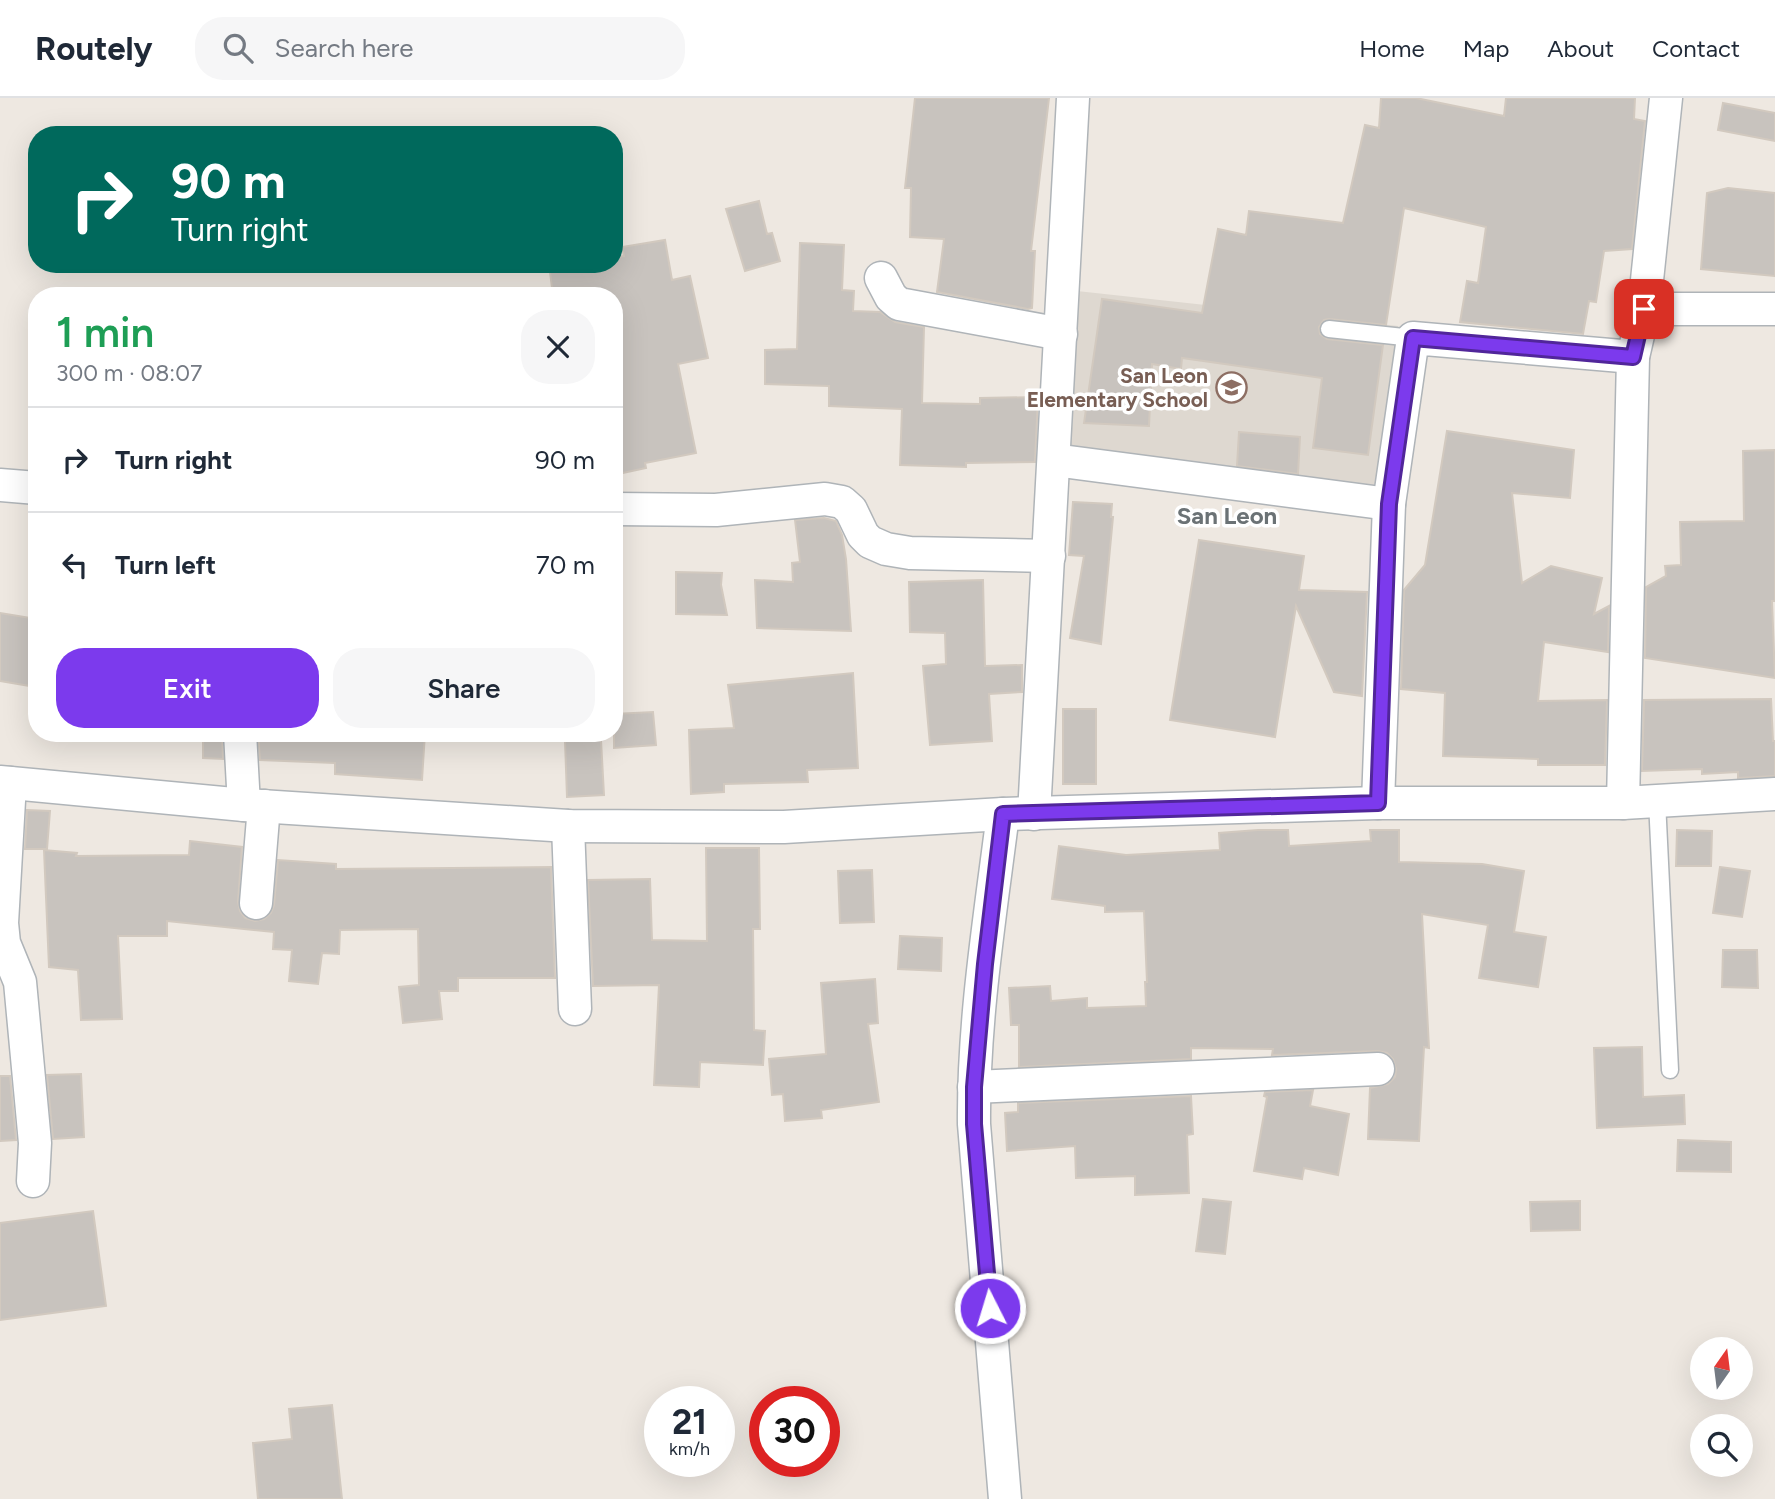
<!DOCTYPE html>
<html lang="en">
<head>
<meta charset="utf-8">
<style>
	:root { --surface:#fff; --page:#f6f6f7; --text:#1f2937; --muted:#747a83; --line:#e0e1e3; --accent:#7c3aed }
	body { margin:0; font-family:Figtree,sans-serif; background:var(--page); color:var(--text); height:100vh; display:flex; flex-direction:column; font-size:26px; white-space:nowrap }
	* { box-sizing:border-box; margin:0 }
	p { font-size:23px; color:var(--muted) }
	.icon { flex:none; width:38px; height:38px; fill:none; stroke:currentColor; stroke-width:2; stroke-linecap:round; stroke-linejoin:round }
	.map { position:relative; flex:1; overflow:hidden }
	.sheet { position:absolute; left:28px; top:189px; width:595px; height:455px; display:flex; flex-direction:column; background:var(--surface); border-radius:28px; box-shadow:0 7px 28px #0002 }
	.sheet>* { flex:none }
	.hud { position:absolute; left:28px; top:28px; width:595px; height:147px; border-radius:28px; box-shadow:0 7px 28px #0002; background:#00695c; color:#fff; overflow:hidden }
	.needle { width:46px; rotate:14deg }
	.fabs { position:absolute; left:1690px; top:1239px; display:grid; gap:14px }
	.fabs a { display:grid; place-items:center; width:63px; height:63px; border-radius:50%; background:var(--surface); box-shadow:0 7px 28px #0002; font-size:35px }
	.speed { position:absolute; left:644px; top:1288px; display:flex; gap:14px; font-size:35px; font-weight:700; text-align:center }
	.speed>* { display:grid; place-content:center; width:91px; height:91px; border-radius:50%; background:var(--surface); box-shadow:0 7px 28px #0002; line-height:1 }
	.speed small { font-size:18px; font-weight:400 }
	.speed .limit { border:10px solid #d22; background:#fff; color:#111 }
	.pin { position:absolute; display:grid; place-items:center; width:60px; height:60px; color:#fff; margin:-30px; border-radius:14px; box-shadow:0 4px 10px #0006 }
	.me { position:absolute; width:77px; margin:-38px; rotate:355deg; stroke-linejoin:round; filter:drop-shadow(0 0 5px #0008) }
	.turn { display:flex; align-items:center; gap:24px; height:147px; padding:0 28px; font-size:32px }
	.turn .icon { width:91px; height:91px; stroke-width:2.5 }
	.turn b { display:block; font-size:49px; line-height:60px }
	.round { display:grid; place-items:center; flex:none; width:74px; height:74px; border-radius:28px; background:var(--page) }
	.headline { display:flex; align-items:center; justify-content:space-between; height:119px; padding:0 28px }
	h1 { font-size:42px; font-weight:600; line-height:52px; color:#1e9e55 }
	.action { display:flex; gap:14px; margin-top:auto; padding:14px 28px }
	.action a { flex:1; height:80px; border-radius:28px; background:var(--accent); color:#fff; font-size:28px; font-weight:600; line-height:80px; text-align:center }
	.action a+a { background:var(--page); color:var(--text) }
	ul { padding:0; list-style:none }
	li { display:flex; align-items:center; gap:21px; height:105px; padding:0 28px; border-top:2px solid var(--line) }
	li div { flex:1 }
	li b { display:block; font-size:26px }
	li em { font-style:normal }
	header { display:flex; align-items:center; gap:42px; box-sizing:border-box; height:98px; padding:0 35px; background:var(--surface); border-bottom:2px solid var(--line) }
	header strong { font-size:33px }
	nav { display:flex; gap:38px; margin-inline-start:auto; font-size:24px }
	.search { width:490px; height:63px; background:var(--page); display:flex; align-items:center; gap:18px; box-sizing:border-box; padding:0 24px; border-radius:28px; color:var(--muted); font-size:26px }
	.map>svg:first-child { display:block }
	.education { fill:#ded8d0 }
	.building { fill:#c8c3be; stroke:#d2c9bf; stroke-width:2 }
	.lines { fill:none; stroke-linecap:round; stroke-linejoin:round }
	.lane-casing { stroke:#afb4b8; stroke-width:19 }
	.street-casing { stroke:#afb4b8; stroke-width:35 }
	.lane { stroke:#fff; stroke-width:16 }
	.street { stroke:#fff; stroke-width:32 }
	.route-casing { stroke:#51269a; stroke-width:18 }
	.route { stroke:#7c3aed; stroke-width:12 }
	.labels { text-anchor:middle; stroke-width:7; stroke-linejoin:round; paint-order:stroke }
	.education-label { font-size:21px; font-weight:bold; fill:#785e54; stroke:#fff; text-anchor:end }
	.quarter-label { font-size:24px; font-weight:bold; fill:#6b7275; stroke:#fff }
</style>
</head>
<body>
<header>
<strong>Routely</strong>
<div class="search"><svg class="icon" aria-label="search" viewBox="0 0 24 24"><circle cx="10" cy="10" r="6"/><path d="M15 15l6 6"/></svg>Search here</div>
<nav><a>Home</a><a>Map</a><a>About</a><a>Contact</a></nav>
</header>
<div class="map">
<svg width="1775" height="1401" viewBox="0 0 1775 1401">
	<rect width="100%" height="100%" fill="#eee8e1"/>
	<polygon class="education" points="1077,193 1398,228 1376,396 1068,352"/>
	<g class="building">
		<polygon points="915,0 1049,0 1031,153 1035,153 1032,210 1028,211 937,194 944,141 910,139 911,90 905,90"/>
		<polygon points="1381,0 1416,0 1504,18 1506,0 1635,0 1634,21 1645,23 1632,151 1604,153 1596,204 1589,203 1583,236 1460,224 1467,183 1478,185 1486,129 1404,110 1386,227 1329,221 1324,222 1319,229 1320,236 1327,241 1383,247 1368,357 1313,350 1322,280 1182,260 1181,271 1152,266 1149,328 1084,325 1102,201 1202,215 1218,131 1246,137 1249,113 1343,125 1365,27 1379,30"/>
		<polygon points="1723,5 1775,15 1775,43 1718,32"/>
		<polygon points="1728,90 1775,95 1775,178 1701,171 1707,95"/>
		<polygon points="759,103 767,136 772,135 780,163 745,173 726,111"/>
		<polygon points="665,142 672,182 690,178 708,260 678,266 696,355 645,365 646,370 618,376 614,358 614,198 553,198 549,166 614,166 614,159 624,158 622,149"/>
		<polygon points="800,145 844,147 842,192 854,193 853,213 880,214 895,224 924,229 922,305 980,306 980,300 1038,299 1035,364 966,365 966,369 900,367 902,311 829,308 829,288 765,286 765,252 797,251"/>
		<polygon points="1447,333 1574,352 1570,400 1512,395 1522,485 1551,468 1602,480 1594,516 1609,508 1608,554 1544,544 1538,603 1607,602 1605,667 1538,667 1538,661 1443,658 1445,595 1401,591 1404,492 1425,467"/>
		<polygon points="1239,334 1300,339 1298,376 1237,368"/>
		<polygon points="1775,352 1775,503 1772,503 1775,580 1645,560 1646,489 1666,478 1665,468 1681,467 1680,424 1744,423 1743,353"/>
		<polygon points="1073,404 1112,406 1111,419 1113,419 1101,546 1070,540 1084,458 1069,457"/>
		<polygon points="824,420 836,423 842,437 846,461 851,533 757,530 755,482 793,484 792,465 800,464 795,422"/>
		<polygon points="1199,442 1304,458 1299,492 1367,494 1362,598 1334,594 1296,508 1275,639 1170,622"/>
		<polygon points="676,474 722,475 721,487 727,517 676,516"/>
		<polygon points="983,482 985,568 1022,567 1022,594 989,596 992,643 930,647 923,568 946,566 945,535 910,534 909,484"/>
		<polygon points="0,515 37,521 37,550 30,588 0,583"/>
		<polygon points="853,575 858,670 807,672 808,684 724,686 724,694 691,696 689,632 734,630 728,587"/>
		<polygon points="1771,601 1773,643 1775,643 1775,678 1738,680 1738,674 1702,676 1702,671 1642,673 1644,602"/>
		<rect x="1063" y="611" width="33" height="75"/>
		<polygon points="653,614 656,647 614,650 614,616"/>
		<polygon points="203,635 222,635 223,661 203,660"/>
		<polygon points="258,635 425,635 422,682 335,676 335,665 260,662"/>
		<polygon points="601,642 604,697 567,699 565,643"/>
		<polygon points="27,712 50,713 47,751 25,751"/>
		<polygon points="1258,732 1288,732 1289,748 1371,743 1370,732 1399,732 1399,764 1482,766 1524,773 1514,834 1546,839 1538,889 1479,880 1488,827 1422,816 1429,950 1424,949 1419,1043 1368,1041 1370,990 1388,986 1395,979 1396,971 1393,961 1387,955 1378,953 1272,957 1273,951 1191,950 1191,961 1019,969 1019,927 1011,927 1009,890 1050,888 1051,903 1087,900 1087,910 1146,908 1145,884 1147,884 1144,813 1105,814 1105,808 1052,801 1059,748 1126,757 1220,752 1219,735"/>
		<polygon points="1677,732 1712,733 1711,768 1676,768"/>
		<polygon points="190,743 242,749 238,804 240,813 245,820 255,823 264,821 271,815 274,807 278,762 336,766 336,771 551,769 555,880 458,880 458,893 439,893 442,921 403,925 399,889 419,887 418,831 340,832 339,856 322,855 318,886 289,883 292,852 273,851 274,834 167,823 167,838 118,838 122,921 81,922 78,872 49,869 44,752 77,755 76,758 189,757"/>
		<polygon points="706,750 759,750 760,831 753,831 754,932 765,933 763,967 700,964 699,989 654,987 659,887 593,888 588,782 650,781 652,842 707,843"/>
		<polygon points="1720,769 1750,773 1742,819 1713,815"/>
		<polygon points="872,772 874,824 840,825 838,773"/>
		<polygon points="900,838 942,840 941,873 898,871"/>
		<polygon points="1723,852 1757,852 1758,890 1722,889"/>
		<polygon points="875,881 878,925 868,926 879,1004 821,1012 822,1020 785,1023 783,996 772,997 769,961 826,956 821,885"/>
		<polygon points="1642,949 1643,999 1684,997 1685,1026 1597,1030 1594,950"/>
		<polygon points="81,976 84,1039 53,1041 47,977"/>
		<polygon points="0,978 10,978 16,1042 0,1043"/>
		<polygon points="1313,992 1310,1008 1349,1016 1338,1077 1304,1070 1302,1081 1254,1073 1267,999 1264,998 1265,994"/>
		<polygon points="1191,998 1193,1036 1187,1037 1189,1095 1135,1097 1135,1078 1076,1080 1075,1048 1007,1053 1005,1015 1018,1014 1018,1005"/>
		<polygon points="1678,1042 1731,1044 1731,1074 1677,1073"/>
		<polygon points="1203,1101 1231,1104 1225,1156 1196,1153"/>
		<polygon points="1580,1103 1580,1132 1531,1133 1530,1104"/>
		<polygon points="93,1113 106,1208 0,1222 0,1125"/>
		<polygon points="332,1307 342,1401 258,1401 253,1345 292,1341 289,1311"/>
	</g>
	<g class="lines">
		<defs>
			<g id="lane">
				<polyline points="1329,231 1413,240"/>
				<polyline points="1657,703 1670,972"/>
			</g>
			<g id="street">
				<polyline points="881,180 891,199 899,206 1061,236"/>
				<polyline points="1644,211 1775,211"/>
				<polyline points="1054,362 1389,406"/>
				<polyline points="0,387 37,390"/>
				<polyline points="614,411 716,412 825,401 842,404 851,412 863,437 870,444 886,451 910,455 1049,458"/>
				<polyline points="240,635 244,707"/>
				<polyline points="0,684 244,707 568,728 784,729 1003,716 1378,705 1623,705 1775,696"/>
				<polyline points="10,685 2,825 4,845 20,884 35,1045 33,1083"/>
				<polyline points="1378,705 1389,406 1413,240 1633,259"/>
				<polyline points="1623,705 1633,259 1644,211 1666,0"/>
				<path d="M 1003,716 C 990,819 973,922 974,1026 L 1005,1401"/>
				<polyline points="1034,716 1073,0"/>
				<polyline points="568,728 575,911"/>
				<polyline points="256,805 264,708"/>
				<polyline points="974,989 1378,971"/>
			</g>
		</defs>
		<use href="#lane" class="lane-casing"/>
		<use href="#street" class="street-casing"/>
		<use href="#lane" class="lane"/>
		<use href="#street" class="street"/>
	</g>
	<g class="lines">
		<defs>
			<polyline id="route" points="990,1210 974,1026 974,989 985,866 1003,716 1378,705 1389,406 1413,240 1633,259 1644,211"/>
		</defs>
		<use href="#route" class="route-casing"/>
		<use href="#route" class="route"/>
	</g>
	<defs>
		<symbol id="school-ring" viewBox="-11 -11 22 22"><circle r="9.5" fill="#fff" stroke="#8d6e63" stroke-width="1.5"/><path d="M0-5L7-2L0 1L-7-2ZM-4 1L0 2.5L4 1V4Q0 6-4 4Z" fill="#8d6e63"/></symbol>
	</defs>
	<g fill-rule="evenodd">
		<use href="#school-ring" x="1214" y="272" width="35" height="35"/>
	</g>
	<g class="labels">
		<g class="education-label">
			<text x="1208" y="285">San Leon<tspan x="1208" dy="24">Elementary School</tspan></text>
		</g>
		<g class="quarter-label">
			<text x="1227" y="426">San Leon</text>
		</g>
	</g>
</svg>
<div class="fabs">
<a><svg class="needle" viewBox="-14 -14 28 28"><path d="M0-13l5 13h-10z" fill="#e53935"/><path d="M0 13l5-13h-10z" fill="#747a83"/></svg></a>
<a><svg class="icon" aria-label="search" viewBox="0 0 24 24"><circle cx="10" cy="10" r="6"/><path d="M15 15l6 6"/></svg></a>
</div>
<div class="speed"><div>21<small>km/h</small></div><div class="limit">30</div></div>
<div class="pin" style="left:1644px;top:211px;background:#d93025"><svg class="icon" aria-label="arrive" viewBox="0 0 24 24"><path d="M6 21V4h12l-3 4 3 4H6"/></svg></div>
<svg class="me" style="left:990px;top:1210px" viewBox="-20 -20 40 40"><circle r="17" fill="#7c3aed" stroke="#fff" stroke-width="3"/><path d="M0-11L8 9 0 5-8 9z" fill="#fff"/></svg>
<div class="hud">
<div class="turn"><svg class="icon" aria-label="right" viewBox="0 0 24 24"><path d="M7 20v-9h11M14 6l5 5-5 5"/></svg><div><b>90 m</b>Turn right</div></div>
</div>
<section class="sheet">
<div class="headline"><div><h1>1 min</h1><p>300 m · 08:07</p></div><a class="round"><svg class="icon" aria-label="close" viewBox="0 0 24 24"><path d="M6 6l12 12M18 6L6 18"/></svg></a></div>
<ul>
<li><svg class="icon" aria-label="right" viewBox="0 0 24 24"><path d="M7 20v-9h11M14 6l5 5-5 5"/></svg><div><b>Turn right</b></div><em>90 m</em></li>
<li><svg class="icon" aria-label="left" viewBox="0 0 24 24"><path d="M17 20v-9H6M10 6l-5 5 5 5"/></svg><div><b>Turn left</b></div><em>70 m</em></li>
</ul>
<div class="action"><a>Exit</a><a>Share</a></div>
</section>
</div>
</body>
</html>
